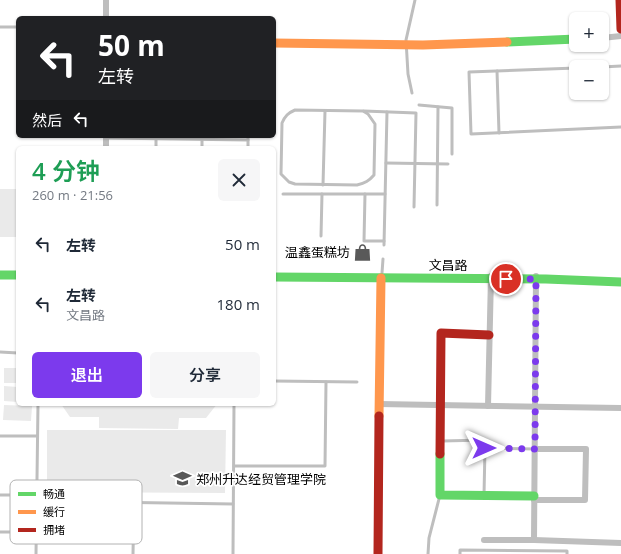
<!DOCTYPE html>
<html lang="zh">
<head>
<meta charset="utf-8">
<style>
	:root { --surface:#fff; --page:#f6f6f7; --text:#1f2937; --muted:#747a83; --accent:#7c3aed }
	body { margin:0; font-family:"Open Sans","Noto Sans SC",sans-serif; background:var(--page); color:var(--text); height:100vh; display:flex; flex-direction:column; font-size:15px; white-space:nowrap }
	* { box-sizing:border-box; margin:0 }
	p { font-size:13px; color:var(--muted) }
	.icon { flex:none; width:22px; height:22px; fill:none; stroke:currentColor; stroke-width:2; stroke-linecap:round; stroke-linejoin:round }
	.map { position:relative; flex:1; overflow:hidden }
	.drawer { position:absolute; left:16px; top:146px; width:260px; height:260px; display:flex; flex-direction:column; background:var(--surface); border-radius:6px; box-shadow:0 1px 3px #0004 }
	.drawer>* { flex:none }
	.banner { position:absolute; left:16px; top:16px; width:260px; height:122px; border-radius:6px; box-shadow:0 1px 3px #0004; background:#202124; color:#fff; overflow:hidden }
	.buttons { position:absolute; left:569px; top:12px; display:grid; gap:8px }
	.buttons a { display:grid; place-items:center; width:40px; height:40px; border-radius:6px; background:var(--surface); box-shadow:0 1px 3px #0004; font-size:20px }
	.pin { position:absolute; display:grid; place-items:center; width:34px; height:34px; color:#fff; margin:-17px; border:2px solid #fff; border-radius:50%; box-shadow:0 1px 4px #0007 }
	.me { position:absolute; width:44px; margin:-22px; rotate:90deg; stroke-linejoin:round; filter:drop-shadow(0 0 3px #0008) }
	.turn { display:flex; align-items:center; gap:14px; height:84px; padding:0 16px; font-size:18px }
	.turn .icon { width:52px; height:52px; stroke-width:2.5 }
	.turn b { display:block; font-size:28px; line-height:34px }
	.then { display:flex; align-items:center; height:38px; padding:0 16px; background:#0003; gap:8px; font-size:15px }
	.round { display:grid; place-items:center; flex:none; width:42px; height:42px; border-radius:6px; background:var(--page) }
	.headline { display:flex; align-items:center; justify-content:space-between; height:68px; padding:0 16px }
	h1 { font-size:24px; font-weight:600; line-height:30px; color:#1e9e55 }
	.action { display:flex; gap:8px; margin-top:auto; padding:8px 16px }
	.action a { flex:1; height:46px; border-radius:6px; background:var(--accent); color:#fff; font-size:16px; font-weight:600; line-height:46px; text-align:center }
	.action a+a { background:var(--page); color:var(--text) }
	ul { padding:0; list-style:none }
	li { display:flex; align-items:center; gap:12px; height:60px; padding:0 16px }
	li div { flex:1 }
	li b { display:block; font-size:15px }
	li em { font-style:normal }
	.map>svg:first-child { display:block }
	.pitch { fill:#eaeaea }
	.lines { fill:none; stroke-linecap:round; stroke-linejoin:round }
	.lane { stroke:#bebebe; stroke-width:3 }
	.street { stroke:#bebebe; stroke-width:6 }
	.fast { stroke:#63d668; stroke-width:9 }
	.slow { stroke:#ff974d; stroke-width:9 }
	.jam { stroke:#b3261e; stroke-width:9 }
	.route { stroke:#7c3aed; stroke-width:7; stroke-dasharray:0 12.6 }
	.labels { text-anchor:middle; stroke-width:3.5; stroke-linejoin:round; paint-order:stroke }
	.poi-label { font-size:13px; fill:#000; stroke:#fff; text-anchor:end }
	.street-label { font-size:13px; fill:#000; stroke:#fff }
	.key { fill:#fff; stroke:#b2b2b2; stroke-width:1 }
	.key-label { font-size:11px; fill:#000 }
</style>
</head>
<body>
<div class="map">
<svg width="621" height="554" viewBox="0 0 621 554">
	<rect width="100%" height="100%" fill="#fff"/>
	<g class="pitch">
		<rect x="0" y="189" width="18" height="48"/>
		<rect x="4" y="368" width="14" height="15"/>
		<polygon points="4,386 18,387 18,402 4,401"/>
		<polygon points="61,404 217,404 206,418 179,418 178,429 99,428 99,417 70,417"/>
		<polygon points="4,405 32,406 31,421 3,420"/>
		<polygon points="47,430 226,430 225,493 47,492"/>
	</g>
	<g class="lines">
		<g class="lane">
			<polyline points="0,27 18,27"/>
			<polyline points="602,67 621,66"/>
			<polyline points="576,68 469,72 471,134 621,127"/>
			<polyline points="497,71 499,133"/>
			<polyline points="412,93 408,74 406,40 415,0"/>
			<polyline points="419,105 452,108 452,154"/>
			<path d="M 295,110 L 363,111 L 368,114 L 375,124 L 374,175 C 369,181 365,183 357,185 L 295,184 L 289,182 L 281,174 L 282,123 C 285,116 288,113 295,110 Z"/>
			<polyline points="364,111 416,113 414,207"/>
			<polyline points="106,138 248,140"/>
			<polyline points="156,148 156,136"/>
			<polyline points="202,148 202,136"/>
			<polyline points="248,148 248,136"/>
			<polyline points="386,163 448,164"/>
			<polyline points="323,185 325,111"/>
			<polyline points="283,194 385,194"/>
			<polyline points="365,194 364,241 384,241"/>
			<polyline points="437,205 438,107"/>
			<polyline points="321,236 322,194"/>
			<polyline points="384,245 387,112"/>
			<polyline points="382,273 383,259"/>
			<polyline points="0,352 18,353"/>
			<polyline points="274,381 357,382"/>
			<polyline points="0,436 37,436"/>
			<polyline points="442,441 485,440 485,448"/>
			<polyline points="234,466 325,466 326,382"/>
			<polyline points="0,495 37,495"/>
			<polyline points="484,495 485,448 535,449"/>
			<polyline points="37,501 233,504"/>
			<polyline points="0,532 36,532"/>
			<polyline points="36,554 38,404"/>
			<polyline points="133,554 134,502"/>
			<polyline points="233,554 234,404"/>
			<polyline points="428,554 429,538 440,495"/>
			<polyline points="460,554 460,550 567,551 567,554"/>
		</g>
		<g class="street">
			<polyline points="106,0 106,18"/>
			<polyline points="602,38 621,36"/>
			<polyline points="106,148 106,136"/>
			<polyline points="379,404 621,408"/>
			<polyline points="488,406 491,276"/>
			<polyline points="534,500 585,500 586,449 535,449"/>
			<polyline points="484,540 534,540 621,543"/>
			<polyline points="534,540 536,276"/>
		</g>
		<g class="fast">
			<polyline points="507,42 576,39"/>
			<polyline points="0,275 18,275"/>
			<polyline points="274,277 546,279 621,282"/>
			<polyline points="440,454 440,495 534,496"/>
		</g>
		<g class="slow">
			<polyline points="274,43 423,45 507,42"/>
			<polyline points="379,416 381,278"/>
		</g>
		<g class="jam">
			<polyline points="620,0 621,29"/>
			<polyline points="440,454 441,333 489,335"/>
			<polyline points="378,554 379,416"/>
		</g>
	</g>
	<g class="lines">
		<polyline class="route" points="484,448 535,449 536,279 506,279"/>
	</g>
	<defs>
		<symbol id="shop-bare" viewBox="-9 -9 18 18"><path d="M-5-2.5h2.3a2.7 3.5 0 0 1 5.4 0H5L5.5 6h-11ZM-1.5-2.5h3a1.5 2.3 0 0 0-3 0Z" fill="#595959" stroke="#fff" stroke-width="2.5" paint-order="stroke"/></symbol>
		<symbol id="university-bare" viewBox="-9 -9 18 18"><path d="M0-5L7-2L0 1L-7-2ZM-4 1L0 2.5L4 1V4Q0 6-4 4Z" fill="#595959" stroke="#fff" stroke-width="2.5" paint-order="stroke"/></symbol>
	</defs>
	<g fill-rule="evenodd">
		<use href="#shop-bare" x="350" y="240" width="25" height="25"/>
		<use href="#university-bare" x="170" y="466" width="25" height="25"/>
	</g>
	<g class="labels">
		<g class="poi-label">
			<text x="350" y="257">温鑫蛋糕坊</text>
			<text x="196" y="484" text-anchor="start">郑州升达经贸管理学院</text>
		</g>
		<g class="street-label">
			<text x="448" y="270">文昌路</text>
		</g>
	</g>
	<rect x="10" y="480" width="132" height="64" rx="6" class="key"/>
	<rect x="18" y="492" width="18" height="4" fill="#63d668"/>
	<rect x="18" y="510" width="18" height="4" fill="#ff974d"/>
	<rect x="18" y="528" width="18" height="4" fill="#b3261e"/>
	<g class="key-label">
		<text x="43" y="498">畅通</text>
		<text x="43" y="516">缓行</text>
		<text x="43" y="534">拥堵</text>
	</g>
</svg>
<div class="buttons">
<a>+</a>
<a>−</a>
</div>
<div class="pin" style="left:506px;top:279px;background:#d93025"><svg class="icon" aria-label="arrive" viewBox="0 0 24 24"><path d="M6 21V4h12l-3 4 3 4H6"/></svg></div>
<svg class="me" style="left:484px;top:448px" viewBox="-20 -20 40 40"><path d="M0-17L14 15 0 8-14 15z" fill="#7c3aed" stroke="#fff" stroke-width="4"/></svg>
<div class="banner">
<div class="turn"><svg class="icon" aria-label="left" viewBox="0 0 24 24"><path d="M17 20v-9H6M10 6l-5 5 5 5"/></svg><div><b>50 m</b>左转</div></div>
<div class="then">然后<svg class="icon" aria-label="left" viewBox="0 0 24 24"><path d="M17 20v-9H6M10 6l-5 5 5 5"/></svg></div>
</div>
<section class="drawer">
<div class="headline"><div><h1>4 分钟</h1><p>260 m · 21:56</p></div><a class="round"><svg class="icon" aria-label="close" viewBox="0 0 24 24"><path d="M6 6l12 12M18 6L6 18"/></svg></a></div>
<ul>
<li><svg class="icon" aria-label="left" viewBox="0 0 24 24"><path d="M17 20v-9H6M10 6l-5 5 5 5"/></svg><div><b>左转</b></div><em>50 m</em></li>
<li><svg class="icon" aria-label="left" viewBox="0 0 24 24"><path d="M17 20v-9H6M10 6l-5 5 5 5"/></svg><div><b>左转</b><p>文昌路</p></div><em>180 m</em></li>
</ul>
<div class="action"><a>退出</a><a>分享</a></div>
</section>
</div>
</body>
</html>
